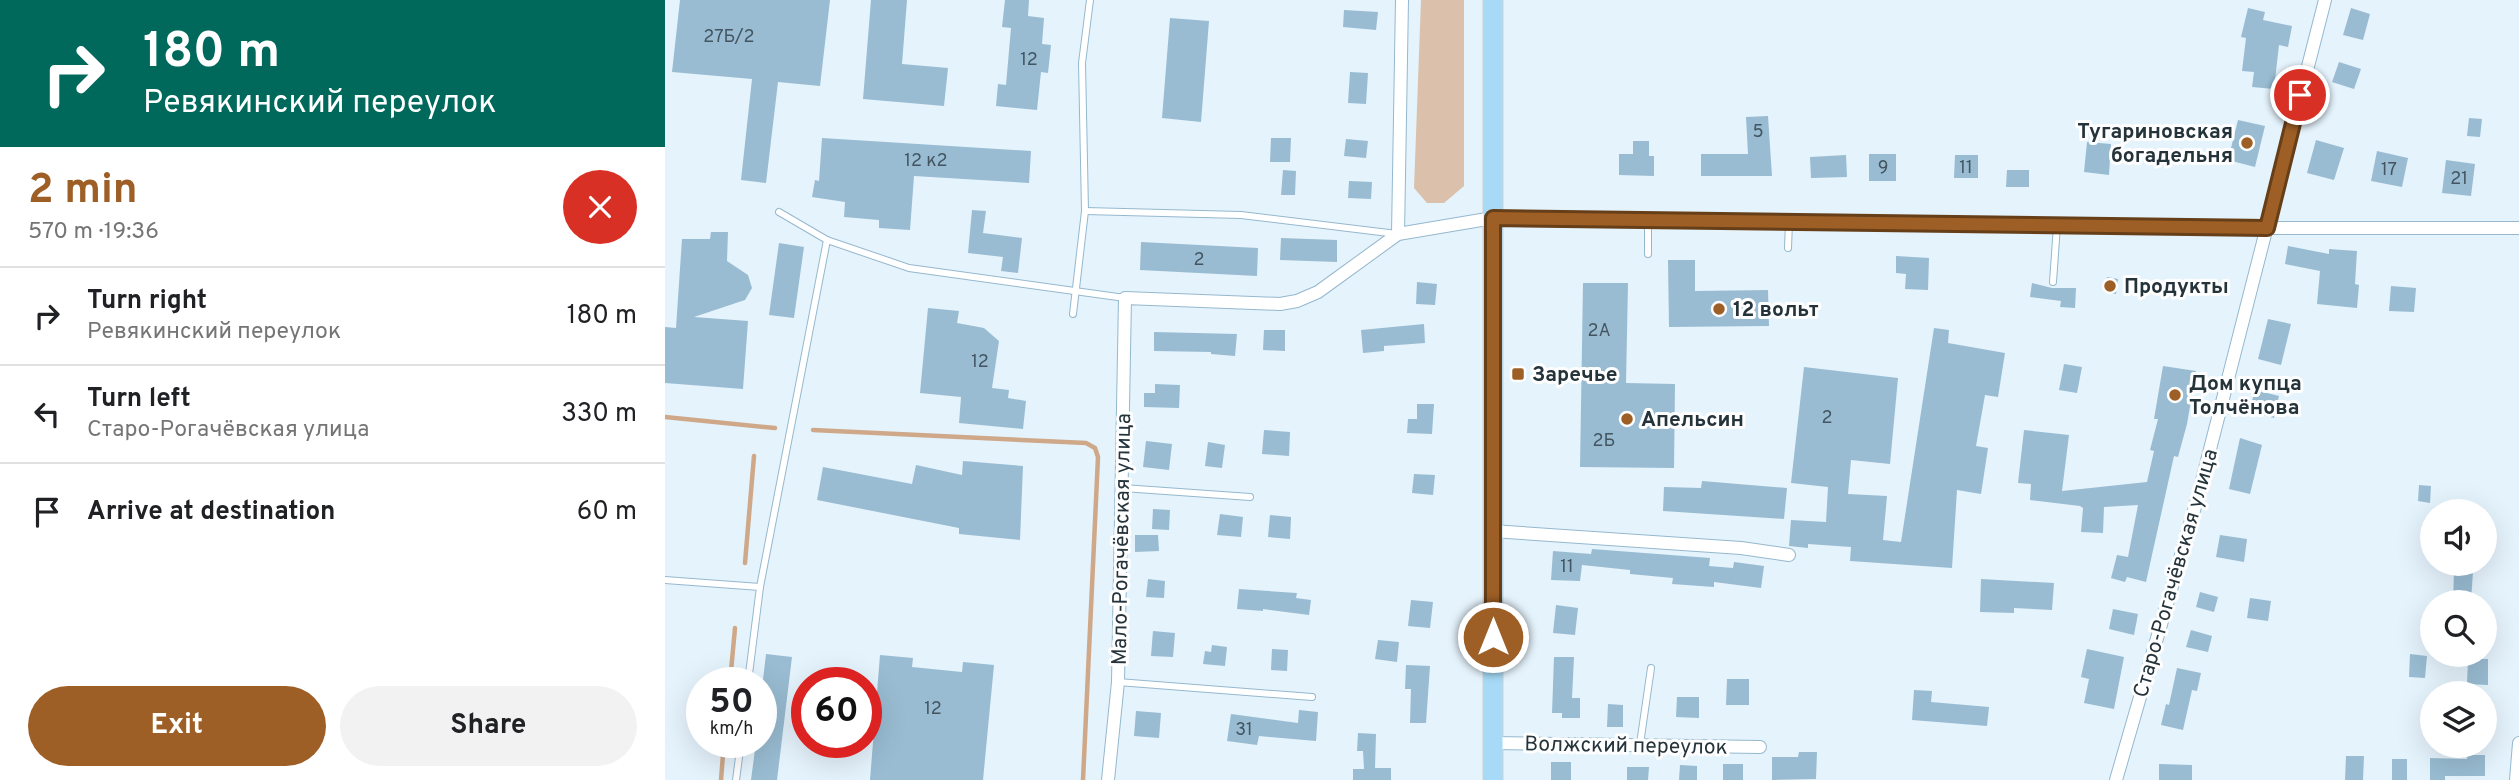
<!DOCTYPE html>
<html lang="en">
<head>
<meta charset="utf-8">
<style>
	:root { --surface:#fff; --page:#f2f2f2; --text:#202124; --muted:#757577; --line:#e0e0e0; --accent:#9d5f25 }
	body { margin:0; font-family:Overpass,sans-serif; background:var(--page); color:var(--text); height:100vh; display:flex; flex-direction:column; font-size:26px; white-space:nowrap }
	* { box-sizing:border-box; margin:0 }
	p { font-size:23px; color:var(--muted) }
	.icon { flex:none; width:38px; height:38px; fill:none; stroke:currentColor; stroke-width:2; stroke-linecap:round; stroke-linejoin:round }
	.map { position:relative; flex:1; overflow:hidden }
	.drawer { display:flex; flex-direction:column; background:var(--surface); width:665px }
	.drawer>* { flex:none }
	.banner { background:#00695c; color:#fff; overflow:hidden }
	.tools { position:absolute; left:1755px; top:499px; display:grid; gap:14px }
	.tools a { display:grid; place-items:center; width:77px; height:77px; border-radius:50%; background:var(--surface); box-shadow:0 7px 28px #0002; font-size:35px }
	.speed { position:absolute; left:21px; top:667px; display:flex; gap:14px; font-size:35px; font-weight:700; text-align:center }
	.speed>* { display:grid; place-content:center; width:91px; height:91px; border-radius:50%; background:var(--surface); box-shadow:0 7px 28px #0002; line-height:1 }
	.speed small { font-size:18px; font-weight:400 }
	.speed .limit { border:10px solid #d22; background:#fff; color:#111 }
	.pin { position:absolute; display:grid; place-items:center; width:60px; height:60px; color:#fff; margin:-30px; border:4px solid #fff; border-radius:50%; box-shadow:0 2px 7px #0007 }
	.me { position:absolute; width:77px; margin:-38px; rotate:0deg; stroke-linejoin:round; filter:drop-shadow(0 0 5px #0008) }
	.turn { display:flex; align-items:center; gap:24px; height:147px; padding:0 28px; font-size:32px }
	.turn .icon { width:91px; height:91px; stroke-width:2.5 }
	.turn b { display:block; font-size:49px; line-height:60px }
	.round { display:grid; place-items:center; flex:none; width:74px; height:74px; border-radius:37px; background:var(--page) }
	.headline { display:flex; align-items:center; justify-content:space-between; height:119px; padding:0 28px }
	h1 { font-size:42px; font-weight:700; line-height:52px; color:var(--accent) }
	.action { display:flex; gap:14px; margin-top:auto; padding:14px 28px }
	.action a { flex:1; height:80px; border-radius:42px; background:var(--accent); color:#fff; font-size:28px; font-weight:700; line-height:80px; text-align:center }
	.action a+a { background:var(--page); color:var(--text) }
	ul { padding:0; list-style:none }
	li { display:flex; align-items:center; gap:21px; height:98px; padding:0 28px; border-top:2px solid var(--line) }
	li div { flex:1 }
	li b { display:block; font-size:26px }
	li em { font-style:normal }
	main { display:flex; flex:1; min-height:0 }
	.map>svg:first-child { display:block }
	.green { fill:#dbc1ac }
	.lines { fill:none; stroke-linecap:round; stroke-linejoin:round }
	.stream { stroke:#cea889; stroke-width:4.5 }
	.building { fill:#99bcd2 }
	.service-casing { stroke:#95b8ce; stroke-width:8 }
	.minor-casing { stroke:#95b8ce; stroke-width:14 }
	.primary-casing { stroke:#cfd2d4; stroke-width:21 }
	.service { stroke:#fff; stroke-width:6 }
	.minor { stroke:#fff; stroke-width:12 }
	.primary { stroke:#a6daf7; stroke-width:19 }
	.route-casing { stroke:#663e18; stroke-width:18 }
	.route { stroke:#9d5f25; stroke-width:12 }
	.poi-dot { fill:#9d5f25; stroke:#fefefe; stroke-width:2.5 }
	.labels { text-anchor:middle; stroke-width:6; stroke-linejoin:round; paint-order:stroke }
	.number-label { font-size:18px; fill:#425561 }
	.poi-label { font-size:21px; font-weight:bold; fill:#25333b; stroke:#fefefe; text-anchor:start }
	.street-label { font-size:21px; fill:#25333b; stroke:#fefefe }
</style>
</head>
<body>
<main>
<section class="drawer">
<div class="banner">
<div class="turn"><svg class="icon" aria-label="right" viewBox="0 0 24 24"><path d="M7 20v-9h11M14 6l5 5-5 5"/></svg><div><b>180 m</b>Ревякинский переулок</div></div>
</div>
<div class="headline"><div><h1>2 min</h1><p>570 m · 19:36</p></div><a class="round" style="background:#d93025;color:#fff"><svg class="icon" aria-label="close" viewBox="0 0 24 24"><path d="M6 6l12 12M18 6L6 18"/></svg></a></div>
<ul>
<li><svg class="icon" aria-label="right" viewBox="0 0 24 24"><path d="M7 20v-9h11M14 6l5 5-5 5"/></svg><div><b>Turn right</b><p>Ревякинский переулок</p></div><em>180 m</em></li>
<li><svg class="icon" aria-label="left" viewBox="0 0 24 24"><path d="M17 20v-9H6M10 6l-5 5 5 5"/></svg><div><b>Turn left</b><p>Старо-Рогачёвская улица</p></div><em>330 m</em></li>
<li><svg class="icon" aria-label="arrive" viewBox="0 0 24 24"><path d="M6 21V4h12l-3 4 3 4H6"/></svg><div><b>Arrive at destination</b></div><em>60 m</em></li>
</ul>
<div class="action"><a>Exit</a><a>Share</a></div>
</section>
<div class="map">
<svg width="1854" height="780" viewBox="0 0 1854 780">
	<rect width="100%" height="100%" fill="#e5f3fc"/>
	<polygon class="green" points="756,0 799,0 799,186 779,203 762,203 749,188"/>
	<g class="lines">
		<g class="stream">
			<polyline points="0,417 110,428"/>
			<polyline points="148,430 421,443 430,448 433,457 418,780"/>
			<polyline points="80,563 89,456"/>
			<polyline points="65,682 70,628"/>
			<polyline points="56,780 59,742"/>
		</g>
	</g>
	<g class="building">
		<polygon points="15,0 165,0 155,86 113,82 101,183 76,180 87,79 7,72"/>
		<polygon points="206,0 242,0 237,64 283,68 279,106 198,99"/>
		<polygon points="340,0 364,0 363,16 379,18 377,44 386,45 383,73 376,72 372,110 331,106 333,84 341,85 346,28 337,27"/>
		<polygon points="1583,8 1600,12 1598,20 1627,26 1623,47 1614,45 1609,89 1587,87 1589,72 1577,71 1581,38 1576,37"/>
		<polygon points="1686,8 1705,14 1698,40 1678,35"/>
		<polygon points="679,10 713,12 711,30 678,27"/>
		<polygon points="505,18 544,21 536,122 497,118"/>
		<polygon points="1674,62 1696,69 1689,89 1667,82"/>
		<polygon points="685,72 703,73 701,104 683,103"/>
		<polygon points="1103,116 1107,176 1036,176 1036,154 1083,154 1081,117"/>
		<polygon points="1804,118 1817,119 1815,137 1802,136"/>
		<polygon points="1573,120 1600,126 1590,167 1563,160"/>
		<polygon points="157,138 366,151 364,183 249,176 245,230 214,228 214,220 179,217 180,202 147,197 150,180 154,181"/>
		<polygon points="606,138 626,138 625,162 605,162"/>
		<polygon points="681,139 703,141 701,158 679,156"/>
		<polygon points="1651,140 1679,148 1669,180 1642,173"/>
		<polygon points="968,141 984,141 984,156 989,156 989,176 954,175 954,154 968,154"/>
		<polygon points="1422,142 1446,144 1444,175 1419,172"/>
		<polygon points="1712,151 1743,158 1737,187 1706,181"/>
		<rect x="1204" y="154" width="27" height="27"/>
		<polygon points="1181,155 1182,177 1146,178 1145,157"/>
		<polygon points="1290,155 1313,155 1313,178 1289,178"/>
		<polygon points="1781,160 1810,164 1806,196 1777,193"/>
		<polygon points="618,170 631,171 630,195 616,195"/>
		<polygon points="1342,170 1364,170 1364,187 1341,187"/>
		<polygon points="684,181 707,182 706,199 683,198"/>
		<polygon points="307,210 321,211 318,233 357,238 353,273 336,271 338,257 303,253"/>
		<polygon points="46,232 63,232 62,261 83,275 87,288 80,300 29,317 83,321 78,389 0,383 0,327 11,328 17,239 45,239"/>
		<polygon points="616,238 672,240 672,262 615,260"/>
		<polygon points="476,242 593,248 592,276 475,270"/>
		<polygon points="114,243 139,247 129,318 104,315"/>
		<polygon points="1623,246 1664,254 1664,249 1692,251 1690,284 1694,285 1692,308 1652,304 1655,271 1620,264"/>
		<polygon points="1231,256 1264,258 1263,290 1240,289 1241,274 1231,273"/>
		<polygon points="1003,260 1030,260 1030,291 1103,290 1104,326 1004,327"/>
		<polygon points="1442,277 1453,279 1451,294 1439,292"/>
		<polygon points="752,282 772,284 770,305 751,304"/>
		<polygon points="918,283 963,283 961,383 1010,384 1009,468 915,467"/>
		<polygon points="1367,283 1387,288 1411,288 1410,308 1395,307 1396,301 1365,297"/>
		<polygon points="1726,286 1751,288 1749,312 1724,311"/>
		<polygon points="263,308 294,311 292,323 319,328 334,341 327,388 344,390 343,398 361,401 358,429 294,423 296,397 255,393"/>
		<polygon points="1603,319 1626,324 1616,365 1593,359"/>
		<polygon points="759,324 760,343 719,346 719,351 698,353 696,330"/>
		<polygon points="1269,328 1284,330 1283,343 1340,353 1333,397 1320,395 1311,446 1323,448 1316,494 1292,490 1287,568 1185,561 1186,547 1143,544 1143,548 1124,546 1126,520 1161,522 1163,487 1126,483 1139,367 1233,378 1225,464 1186,460 1183,494 1222,496 1218,540 1236,542"/>
		<polygon points="599,330 620,330 620,351 598,350"/>
		<polygon points="489,332 572,334 570,356 546,354 546,352 489,351"/>
		<polygon points="1399,364 1417,367 1412,393 1394,390"/>
		<polygon points="1498,366 1531,371 1522,424 1513,457 1509,456 1481,582 1462,577 1460,582 1446,578 1452,555 1463,557 1473,505 1439,507 1438,533 1416,532 1418,508 1415,506 1365,500 1366,484 1353,483 1359,430 1404,435 1397,491 1482,482 1489,451 1485,450 1493,419 1489,419"/>
		<polygon points="490,384 515,385 514,408 479,407 479,393 490,393"/>
		<polygon points="1590,390 1614,396 1609,418 1584,412"/>
		<polygon points="752,404 769,404 767,434 742,433 743,419 752,419"/>
		<polygon points="599,430 625,432 624,456 597,454"/>
		<polygon points="1575,438 1597,445 1585,494 1564,489"/>
		<polygon points="481,441 507,444 504,470 478,467"/>
		<polygon points="543,442 560,445 557,468 540,466"/>
		<polygon points="298,461 358,466 355,540 294,534 294,528 152,500 158,467 247,484 251,465 297,475"/>
		<polygon points="749,474 770,475 768,495 747,493"/>
		<polygon points="1037,481 1122,488 1119,519 998,511 999,487 1036,488"/>
		<polygon points="1754,485 1766,486 1765,503 1753,501"/>
		<polygon points="488,509 505,510 504,530 487,529"/>
		<polygon points="555,514 578,517 576,537 552,535"/>
		<polygon points="605,515 626,517 625,539 603,537"/>
		<polygon points="470,535 493,535 494,551 470,552"/>
		<polygon points="1555,535 1582,539 1579,562 1551,557"/>
		<polygon points="927,549 1045,558 1044,566 1068,568 1069,562 1099,566 1096,588 1049,582 1049,587 1007,584 1008,578 965,574 965,570 917,565 915,581 886,580 888,551 926,554"/>
		<polygon points="1789,570 1808,571 1806,602 1788,602"/>
		<polygon points="483,579 500,581 499,598 481,597"/>
		<polygon points="1316,579 1389,583 1387,610 1349,608 1349,613 1315,612"/>
		<polygon points="574,589 632,593 631,598 646,600 644,615 598,609 598,611 572,609"/>
		<polygon points="1535,592 1553,597 1549,612 1531,607"/>
		<polygon points="1585,598 1606,601 1603,621 1582,618"/>
		<polygon points="746,600 768,602 765,628 743,626"/>
		<polygon points="891,605 913,608 910,635 888,633"/>
		<polygon points="1448,609 1473,614 1469,635 1444,629"/>
		<polygon points="1526,630 1547,636 1543,652 1521,647"/>
		<polygon points="488,631 510,633 508,657 486,656"/>
		<polygon points="713,640 734,642 732,662 710,659"/>
		<polygon points="547,645 562,647 560,666 538,664 540,651 546,652"/>
		<polygon points="607,649 623,650 622,671 606,670"/>
		<polygon points="1422,649 1459,657 1449,709 1419,703 1424,679 1416,677"/>
		<polygon points="101,654 127,657 112,780 86,780 91,742 96,742 96,697"/>
		<polygon points="1745,654 1762,656 1760,678 1744,677"/>
		<polygon points="215,655 248,658 247,667 297,672 298,662 329,665 318,780 205,780"/>
		<polygon points="889,657 909,657 907,698 915,698 915,718 897,718 897,713 887,713"/>
		<polygon points="1803,659 1823,659 1823,685 1802,684"/>
		<polygon points="741,665 765,666 761,723 745,723 746,689 740,689"/>
		<polygon points="1512,668 1536,673 1532,691 1527,690 1518,730 1496,725 1501,704 1504,705"/>
		<polygon points="1062,679 1084,679 1084,705 1061,705"/>
		<polygon points="1249,690 1267,691 1266,702 1324,707 1322,726 1247,720"/>
		<polygon points="1012,697 1034,697 1034,718 1011,717"/>
		<polygon points="943,704 958,705 958,727 942,727"/>
		<polygon points="634,710 653,712 651,741 594,736 592,745 562,741 566,714 633,723"/>
		<polygon points="471,711 496,713 494,738 469,736"/>
		<polygon points="693,733 711,734 710,768 726,768 726,780 688,780 688,769 699,769 698,751 692,751"/>
		<polygon points="1134,752 1152,752 1151,779 1107,780 1107,757 1133,757"/>
		<polygon points="1802,755 1820,755 1820,776 1780,776 1780,780 1765,780 1765,758 1802,759"/>
		<polygon points="1681,756 1699,756 1698,780 1680,780"/>
		<rect x="1727" y="759" width="15" height="21"/>
		<rect x="886" y="762" width="20" height="18"/>
		<rect x="1058" y="764" width="20" height="16"/>
		<polygon points="1494,764 1527,765 1527,780 1494,780"/>
		<polygon points="1015,765 1032,766 1032,780 1014,780"/>
		<polygon points="962,767 984,767 983,780 962,780"/>
	</g>
	<g class="lines">
		<defs>
			<g id="service">
				<polyline points="420,211 576,215 732,234"/>
				<polyline points="114,212 162,240 244,268 460,298"/>
				<polyline points="983,220 983,254"/>
				<polyline points="1123,248 1124,222"/>
				<polyline points="1388,282 1392,225"/>
				<polyline points="408,314 420,211 417,63 425,0"/>
				<polyline points="458,488 585,497"/>
				<polyline points="0,580 95,587"/>
				<polyline points="83,682 95,587 162,240"/>
				<polyline points="453,682 647,697"/>
				<polyline points="975,744 986,668"/>
				<polyline points="71,780 76,742"/>
			</g>
			<g id="minor">
				<polyline points="733,234 737,0"/>
				<polyline points="827,531 1076,548 1124,555"/>
				<polyline points="828,743 1095,747"/>
				<polyline points="443,780 453,682 460,298 615,304 632,301 653,292 733,234 828,218 1602,228 1854,228"/>
				<polyline points="1451,780 1532,500 1660,0"/>
				<polyline points="1851,780 1854,743"/>
			</g>
			<polyline id="primary" points="828,0 828,780"/>
		</defs>
		<use href="#service" class="service-casing"/>
		<use href="#minor" class="minor-casing"/>
		<use href="#primary" class="primary-casing"/>
		<use href="#service" class="service"/>
		<use href="#minor" class="minor"/>
		<use href="#primary" class="primary"/>
	</g>
	<g class="lines">
		<defs>
			<polyline id="route" points="828,637 828,218 1602,228 1635,95"/>
		</defs>
		<use href="#route" class="route-casing"/>
		<use href="#route" class="route"/>
	</g>
	<g class="poi-dot">
		<circle cx="1582" cy="143" r="7"/>
		<circle cx="1445" cy="286" r="7"/>
		<circle cx="1054" cy="309" r="7"/>
		<rect x="846" y="367" width="14" height="14" rx="3.5"/>
		<circle cx="1510" cy="395" r="7"/>
		<circle cx="962" cy="419" r="7"/>
	</g>
	<g class="labels">
		<g class="number-label">
			<text x="64" y="42">27Б/2</text>
			<text x="364" y="65">12</text>
			<text x="1093" y="137">5</text>
			<text x="261" y="166">12 к2</text>
			<text x="1218" y="173">9</text>
			<text x="1301" y="173">11</text>
			<text x="1724" y="175">17</text>
			<text x="1794" y="184">21</text>
			<text x="534" y="265">2</text>
			<text x="934" y="336">2А</text>
			<text x="315" y="367">12</text>
			<text x="1162" y="423">2</text>
			<text x="939" y="446">2Б</text>
			<text x="902" y="572">11</text>
			<text x="268" y="714">12</text>
			<text x="579" y="735">31</text>
		</g>
		<g class="poi-label">
			<text x="1568" y="138" text-anchor="end">Тугариновская<tspan x="1568" dy="24">богадельня</tspan></text>
			<text x="1459" y="293">Продукты</text>
			<text x="1068" y="316">12 вольт</text>
			<text x="867" y="381">Заречье</text>
			<text x="1524" y="390">Дом купца<tspan x="1524" dy="24">Толчёнова</tspan></text>
			<text x="976" y="426">Апельсин</text>
		</g>
		<g class="street-label">
			<text transform="translate(456 539) rotate(-89)" y="7">Мало-Рогачёвская улица</text>
			<text transform="translate(1510 573) rotate(-74)" y="7">Старо-Рогачёвская улица</text>
			<text transform="translate(961 745) rotate(1)" y="7">Волжский переулок</text>
		</g>
	</g>
</svg>
<div class="tools">
<a><svg class="icon" aria-label="sound" viewBox="0 0 24 24"><path d="M4 9h4l5-4v14l-5-4H4zM17 9q2 3 0 6"/></svg></a>
<a><svg class="icon" aria-label="search" viewBox="0 0 24 24"><circle cx="10" cy="10" r="6"/><path d="M15 15l6 6"/></svg></a>
<a><svg class="icon" aria-label="layers" viewBox="0 0 24 24"><path d="M12 4l9 5-9 5-9-5zM3 14l9 5 9-5"/></svg></a>
</div>
<div class="speed"><div>50<small>km/h</small></div><div class="limit">60</div></div>
<div class="pin" style="left:1635px;top:95px;background:#d93025"><svg class="icon" aria-label="arrive" viewBox="0 0 24 24"><path d="M6 21V4h12l-3 4 3 4H6"/></svg></div>
<svg class="me" style="left:828px;top:637px" viewBox="-20 -20 40 40"><circle r="17" fill="#9d5f25" stroke="#fff" stroke-width="3"/><path d="M0-11L8 9 0 5-8 9z" fill="#fff"/></svg>
</div>
</main>
</body>
</html>
